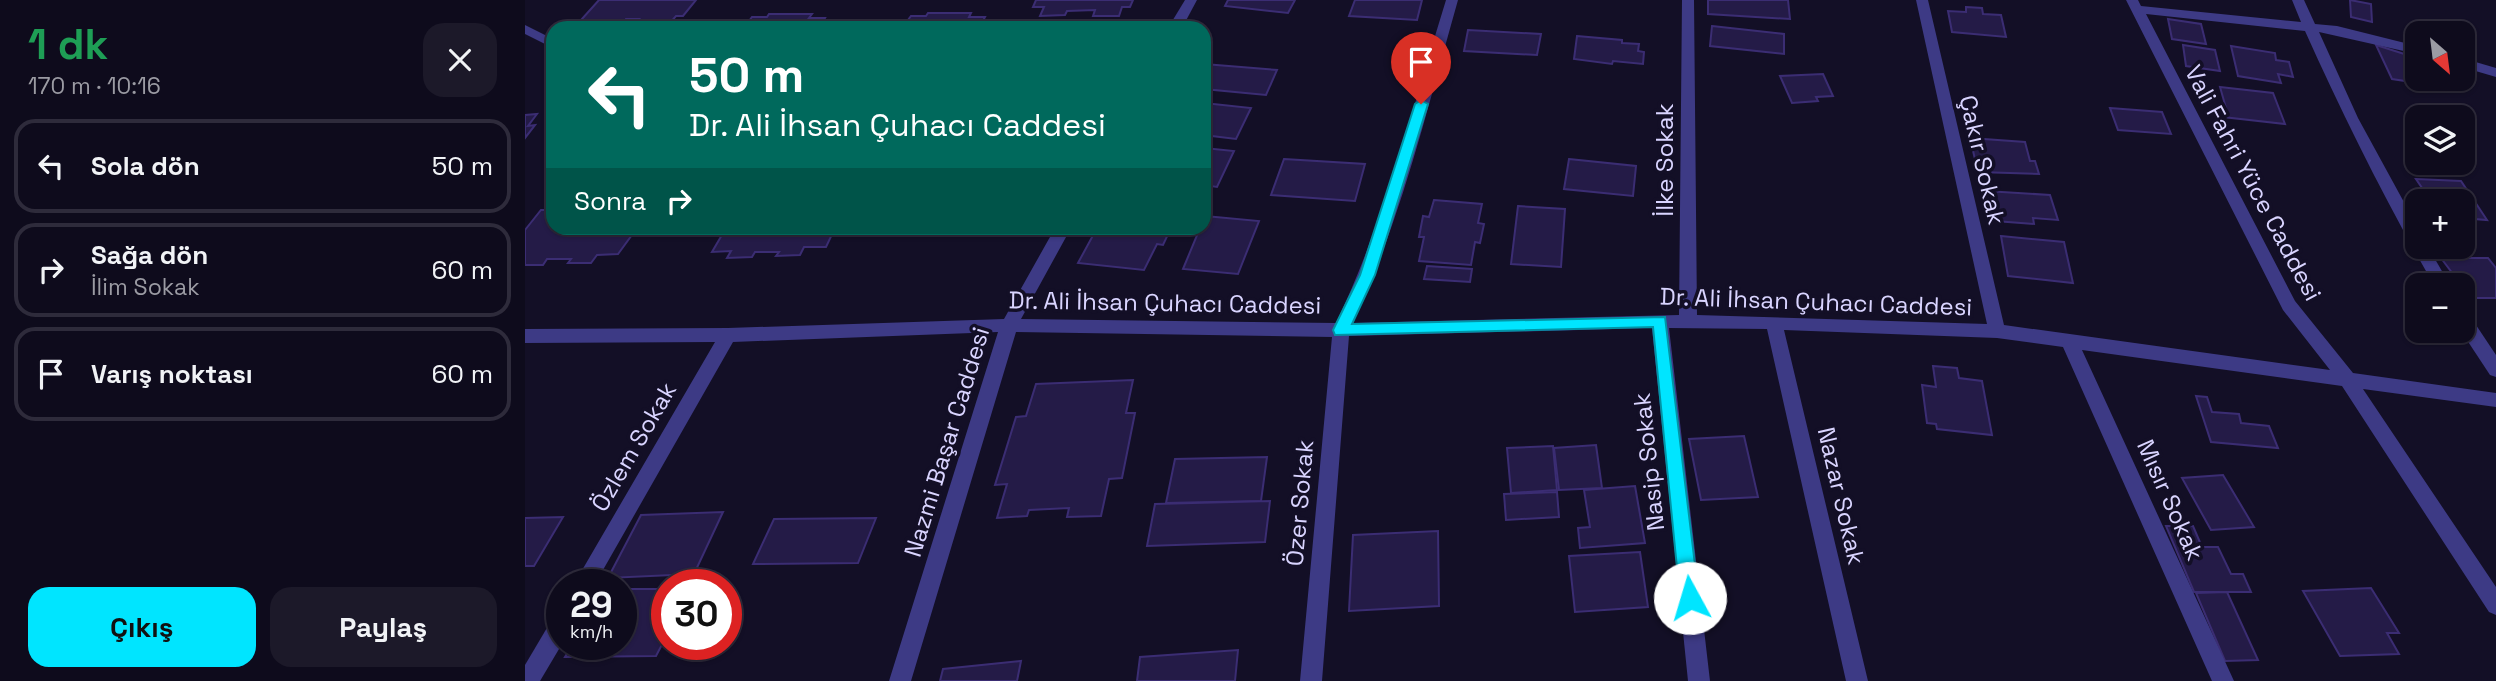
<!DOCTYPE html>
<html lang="tr">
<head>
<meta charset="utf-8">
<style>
	:root { --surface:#0e0b1c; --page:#1c1929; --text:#f1f3f6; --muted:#9b9ba3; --line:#2e2b3b; --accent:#00e5ff }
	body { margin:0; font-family:"Space Grotesk",sans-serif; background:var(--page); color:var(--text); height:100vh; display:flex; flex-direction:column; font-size:26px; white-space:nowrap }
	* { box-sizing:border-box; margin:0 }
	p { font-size:23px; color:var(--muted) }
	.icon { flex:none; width:38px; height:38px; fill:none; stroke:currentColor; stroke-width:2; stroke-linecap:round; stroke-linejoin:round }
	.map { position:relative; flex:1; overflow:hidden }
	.sheet { display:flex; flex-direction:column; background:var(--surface); width:525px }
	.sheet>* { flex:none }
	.hud { position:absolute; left:21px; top:21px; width:665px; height:214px; border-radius:21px; box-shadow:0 2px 5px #0004,0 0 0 2px var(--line); background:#00695c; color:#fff; overflow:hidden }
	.needle { width:46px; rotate:152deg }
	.tools { position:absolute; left:1880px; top:21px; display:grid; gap:14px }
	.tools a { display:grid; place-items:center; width:70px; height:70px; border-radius:14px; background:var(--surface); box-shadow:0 2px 5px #0004,0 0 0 2px var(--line); font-size:35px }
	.speed { position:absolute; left:21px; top:569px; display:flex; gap:14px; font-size:35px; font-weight:700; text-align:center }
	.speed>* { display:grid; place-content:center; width:91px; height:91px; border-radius:50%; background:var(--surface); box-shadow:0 2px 5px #0004,0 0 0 2px var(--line); line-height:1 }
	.speed small { font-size:18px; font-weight:400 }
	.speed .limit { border:10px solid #d22; background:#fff; color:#111 }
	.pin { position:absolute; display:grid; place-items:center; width:60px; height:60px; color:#fff; margin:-72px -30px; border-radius:50% 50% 50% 0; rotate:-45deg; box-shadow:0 0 7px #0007 }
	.pin .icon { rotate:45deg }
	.me { position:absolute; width:77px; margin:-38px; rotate:354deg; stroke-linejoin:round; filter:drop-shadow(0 0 5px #0008) }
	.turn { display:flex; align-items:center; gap:24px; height:147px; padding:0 28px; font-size:32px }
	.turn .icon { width:91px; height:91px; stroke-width:2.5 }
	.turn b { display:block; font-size:49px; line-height:60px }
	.then { display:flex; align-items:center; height:66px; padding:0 28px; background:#0003; gap:14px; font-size:26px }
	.round { display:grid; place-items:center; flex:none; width:74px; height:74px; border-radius:21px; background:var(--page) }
	.summary { display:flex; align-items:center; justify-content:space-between; height:119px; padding:0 28px }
	h1 { font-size:42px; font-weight:700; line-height:52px; color:#1e9e55 }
	.action { display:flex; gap:14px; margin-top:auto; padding:14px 28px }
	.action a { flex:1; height:80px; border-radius:21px; background:var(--accent); color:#111; font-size:28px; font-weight:700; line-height:80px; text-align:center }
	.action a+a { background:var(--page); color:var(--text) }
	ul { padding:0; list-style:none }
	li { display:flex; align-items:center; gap:21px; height:94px; margin:0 14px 10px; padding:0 14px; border:4px solid var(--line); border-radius:21px }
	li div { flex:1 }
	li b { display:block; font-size:26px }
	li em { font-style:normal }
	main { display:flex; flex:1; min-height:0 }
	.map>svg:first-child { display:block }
	.building { fill:#241b47; stroke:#3b2d73; stroke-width:2 }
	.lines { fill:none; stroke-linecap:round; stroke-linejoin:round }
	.minor { fill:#3d3a85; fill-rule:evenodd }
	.route { fill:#00e5ff; stroke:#0095a6; stroke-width:2 }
	.labels { text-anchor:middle; stroke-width:7; stroke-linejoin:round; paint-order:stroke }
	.street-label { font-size:24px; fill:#d9d4ff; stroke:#130f26 }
</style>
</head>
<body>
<main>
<section class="sheet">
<div class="summary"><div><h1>1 dk</h1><p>170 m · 10:16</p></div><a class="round"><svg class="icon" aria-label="close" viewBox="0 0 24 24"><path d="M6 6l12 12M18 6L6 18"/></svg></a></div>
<ul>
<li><svg class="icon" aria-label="left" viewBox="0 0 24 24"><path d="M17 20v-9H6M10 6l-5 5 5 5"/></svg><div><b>Sola dön</b></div><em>50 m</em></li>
<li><svg class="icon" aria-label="right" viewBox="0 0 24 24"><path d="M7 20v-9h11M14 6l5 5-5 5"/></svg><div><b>Sağa dön</b><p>İlim Sokak</p></div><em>60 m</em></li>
<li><svg class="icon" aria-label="arrive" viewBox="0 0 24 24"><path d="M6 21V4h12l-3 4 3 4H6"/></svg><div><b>Varış noktası</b></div><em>60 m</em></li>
</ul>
<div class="action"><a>Çıkış</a><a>Paylaş</a></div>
</section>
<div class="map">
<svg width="1971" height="681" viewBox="0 0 1971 681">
	<rect width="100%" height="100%" fill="#130f26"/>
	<g class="building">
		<polygon points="74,0 171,0 158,16 151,16 144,24 110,24 114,19 101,19 98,24 65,24 69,20 56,20"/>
		<polygon points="511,0 608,0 605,7 597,7 594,16 568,16 570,10 542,11 540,15 515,16 519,7 508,7"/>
		<polygon points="703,0 770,0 763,13 700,6"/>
		<polygon points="830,0 897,0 892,20 824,16"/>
		<polygon points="1183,0 1263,0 1265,19 1183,14"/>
		<polygon points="1825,0 1846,4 1847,22 1826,17"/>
		<polygon points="1441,7 1457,8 1458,14 1476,15 1481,37 1427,32 1423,11 1441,12"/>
		<polygon points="403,13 446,13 444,17 460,17 454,28 462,28 377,28 386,16 401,16"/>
		<polygon points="244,14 287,14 284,18 300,18 294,28 219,28 227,17 242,17"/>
		<polygon points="1643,19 1676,24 1681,44 1647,39"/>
		<polygon points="1187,26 1259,34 1259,54 1185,46"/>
		<polygon points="943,30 1016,34 1012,55 939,51"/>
		<polygon points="1052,36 1097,40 1097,43 1114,44 1113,51 1119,52 1118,64 1088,61 1087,64 1049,59"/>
		<polygon points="1658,45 1690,50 1695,71 1661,66"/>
		<polygon points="1851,45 1892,58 1892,79 1910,79 1913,86 1867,79"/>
		<polygon points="1706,46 1750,53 1751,60 1764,62 1768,77 1753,74 1756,83 1713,76"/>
		<polygon points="679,64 752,70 741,95 679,89"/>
		<polygon points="1298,74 1308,96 1291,97 1293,101 1267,103 1255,76"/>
		<polygon points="1695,87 1748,93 1760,124 1698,117 1694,107 1701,108"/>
		<polygon points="679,103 726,108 711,139 679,135"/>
		<polygon points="1585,108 1637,112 1646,134 1593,130"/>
		<polygon points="12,114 3,126 10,125 0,138 0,115"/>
		<polygon points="1445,138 1500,142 1505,161 1510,161 1514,174 1453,172"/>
		<polygon points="679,148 709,151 692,187 679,185"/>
		<polygon points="759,159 840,164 830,201 746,195"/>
		<polygon points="1044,159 1111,166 1108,196 1039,189"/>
		<polygon points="1891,179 1936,181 1962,220 1937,218 1937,201 1906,201"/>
		<polygon points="1461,191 1525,195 1533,220 1508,218 1509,224 1470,221"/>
		<polygon points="909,200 957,204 953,223 959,224 955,243 950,242 946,265 894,261 899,237 894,237 898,216 904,217"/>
		<polygon points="993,206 1040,209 1036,267 986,264"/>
		<polygon points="28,207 28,228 112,228 93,254 72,255 66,263 43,263 46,259 22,259 18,265 0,265 0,230 16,210 26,210"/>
		<polygon points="680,216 734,221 713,274 658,269 675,228 679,228"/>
		<polygon points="201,228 310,228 301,247 279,247 275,255 251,256 254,252 230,252 227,257 202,258 206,251 187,252"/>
		<polygon points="572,228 646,228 638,245 632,244 619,270 553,263"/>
		<polygon points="1476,236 1539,242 1548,283 1483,276"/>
		<polygon points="1916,258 1963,258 1971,268 1971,298 1946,298"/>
		<polygon points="902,266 947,269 945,282 899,279"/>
		<polygon points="1408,366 1432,368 1434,378 1457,381 1467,435 1412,429 1411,424 1402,423 1397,385 1411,387"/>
		<polygon points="608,380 601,413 610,413 597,478 584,479 576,516 542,517 544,508 504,510 502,516 472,518 482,484 470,485 491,417 501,416 511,384"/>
		<polygon points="1671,396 1682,397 1687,412 1714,414 1716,423 1744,426 1753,448 1686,442"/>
		<polygon points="1219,436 1233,497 1176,500 1164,439"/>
		<polygon points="1071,445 1077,488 1034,490 1029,448"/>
		<polygon points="1028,446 1032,490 986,493 982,448"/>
		<polygon points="742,457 736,501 641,503 650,459"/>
		<polygon points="1698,475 1729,527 1686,530 1657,478"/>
		<polygon points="1110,486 1120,543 1055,548 1053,528 1065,527 1059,490"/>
		<polygon points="1032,492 1034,517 981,520 979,494"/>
		<polygon points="745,501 740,542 622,546 630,504"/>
		<polygon points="198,512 169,574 83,578 116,515"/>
		<polygon points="38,517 9,566 0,566 0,518"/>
		<polygon points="351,518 333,563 228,564 249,519"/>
		<polygon points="1641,526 1668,526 1677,547 1693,547 1706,574 1718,574 1726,592 1669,592"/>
		<polygon points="913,531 914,606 824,611 828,535"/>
		<polygon points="1115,552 1123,607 1050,612 1044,556"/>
		<polygon points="1846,588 1874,633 1862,633 1874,654 1815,656 1778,591"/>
		<polygon points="96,589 142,589 142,635 131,656 40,657 48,644 96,644"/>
		<polygon points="1702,592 1733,660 1700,661 1671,593"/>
		<polygon points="713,650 710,681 612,681 615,657"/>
		<polygon points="496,661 492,681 415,681 418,669"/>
	</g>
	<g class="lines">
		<g class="minor">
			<polygon points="660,0 672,0 657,28 643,28"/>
			<path d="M 921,0 L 933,0 C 902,109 876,220 828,323 L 1154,315 L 1157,0 L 1169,0 L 1172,315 L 1462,324 L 1391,0 L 1403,0 L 1479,325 L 1805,370 L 1758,310 L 1601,0 L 1613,0 L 1616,6 L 1776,22 L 1767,0 L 1779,0 L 1790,24 L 1812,26 L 1892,46 L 1892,54 L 1794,32 L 1833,118 L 1892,226 L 1892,247 L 1903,247 L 1925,285 L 1909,285 C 1862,204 1819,118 1780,31 L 1621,14 L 1770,301 L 1828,373 L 1971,393 L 1971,407 L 1838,389 L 1971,587 L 1971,615 L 1964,612 L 1817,386 L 1557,350 L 1709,681 L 1687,681 L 1538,347 L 1472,338 L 1259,330 L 1343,681 L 1321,681 L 1242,329 L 1144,328 L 1185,681 L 1163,681 L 1127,328 L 824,336 L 797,681 L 775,681 L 807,337 L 491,332 L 386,681 L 364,681 L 473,332 L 208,342 L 70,584 L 49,584 L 190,342 L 0,343 L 0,329 L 203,328 L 479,319 L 530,228 L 546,228 L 496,319 L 811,323 C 860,221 887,109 921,0 Z"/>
			<polygon points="0,25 28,39 28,48 0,34"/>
			<polygon points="1937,58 1971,68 1971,77 1937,67"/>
			<polygon points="1937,312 1943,313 1971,355 1971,377 1965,375 1936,331"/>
			<polygon points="37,613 37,644 15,681 0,681 0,665 29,616"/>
		</g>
	</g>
	<polygon class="route" points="896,100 903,104 850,275 827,324 1140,317 1174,598 1171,604 1165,607 1158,604 1155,598 1128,327 810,335 808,330 835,275 890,104"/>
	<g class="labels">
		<g class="street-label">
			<text transform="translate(1140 160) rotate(-90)" y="8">İlke Sokak</text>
			<text transform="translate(1457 160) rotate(77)" y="8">Çakır Sokak</text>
			<text transform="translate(1728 183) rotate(62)" y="8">Vali Fahri Yüce Caddesi</text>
			<text transform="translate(1291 302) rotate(2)" y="8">Dr. Ali İhsan Çuhacı Caddesi</text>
			<text transform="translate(640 303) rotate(1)" y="8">Dr. Ali İhsan Çuhacı Caddesi</text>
			<text transform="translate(422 442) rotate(-73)" y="8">Nazmi Başar Caddesi</text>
			<text transform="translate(109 447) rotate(-60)" y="8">Özlem Sokak</text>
			<text transform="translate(1124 462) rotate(-96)" y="8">Nasip Sokak</text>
			<text transform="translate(1316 496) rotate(77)" y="8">Nazar Sokak</text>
			<text transform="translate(1645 500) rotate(66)" y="8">Mısır Sokak</text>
			<text transform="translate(775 503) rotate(-85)" y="8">Özer Sokak</text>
		</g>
	</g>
</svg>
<div class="tools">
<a><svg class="needle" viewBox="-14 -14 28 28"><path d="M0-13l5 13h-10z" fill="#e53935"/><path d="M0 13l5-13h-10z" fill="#9b9ba3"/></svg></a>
<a><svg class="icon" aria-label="layers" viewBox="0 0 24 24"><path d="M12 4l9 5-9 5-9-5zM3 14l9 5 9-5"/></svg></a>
<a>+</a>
<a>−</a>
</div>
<div class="speed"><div>29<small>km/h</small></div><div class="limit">30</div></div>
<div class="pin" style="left:896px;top:104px;background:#d93025"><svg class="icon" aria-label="arrive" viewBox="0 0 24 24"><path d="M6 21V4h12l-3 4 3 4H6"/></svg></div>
<svg class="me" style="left:1165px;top:598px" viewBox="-20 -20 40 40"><circle r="19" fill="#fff"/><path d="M0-13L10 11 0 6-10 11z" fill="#00e5ff"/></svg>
<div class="hud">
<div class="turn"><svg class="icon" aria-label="left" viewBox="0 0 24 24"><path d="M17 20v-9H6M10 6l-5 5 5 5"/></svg><div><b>50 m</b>Dr. Ali İhsan Çuhacı Caddesi</div></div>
<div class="then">Sonra<svg class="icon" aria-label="right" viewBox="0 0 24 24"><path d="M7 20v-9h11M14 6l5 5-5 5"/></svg></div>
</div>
</div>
</main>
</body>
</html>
